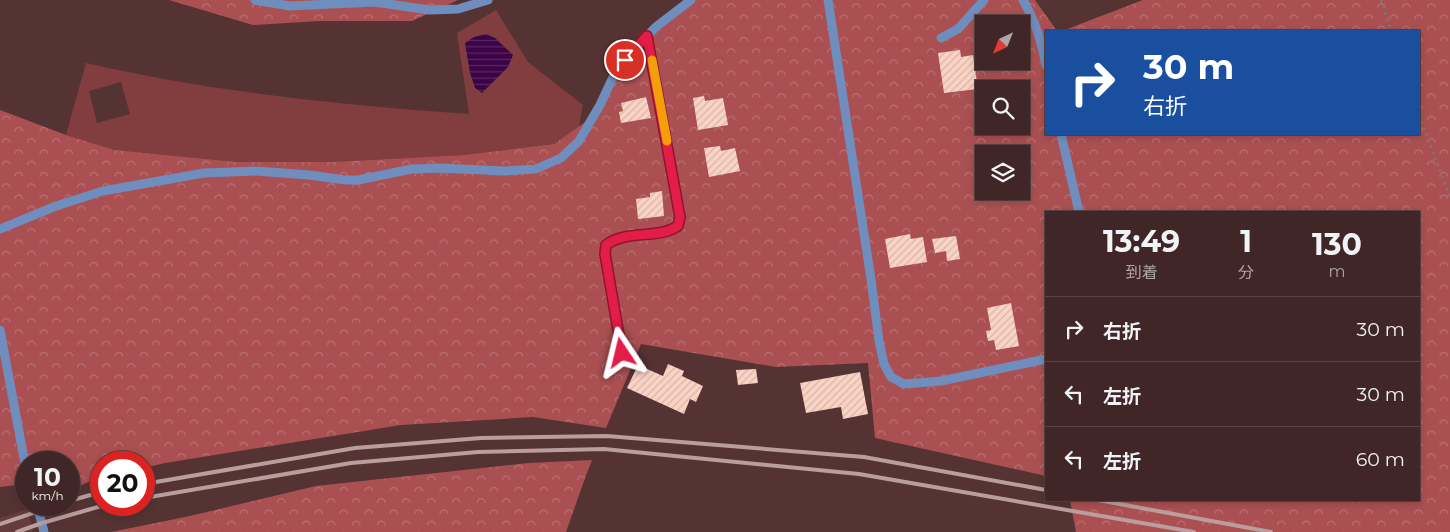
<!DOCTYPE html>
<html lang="ja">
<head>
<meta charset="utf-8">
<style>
	:root { --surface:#402626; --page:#472e2e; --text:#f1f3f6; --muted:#aea5a7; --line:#594343 }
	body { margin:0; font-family:Montserrat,"Noto Sans JP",sans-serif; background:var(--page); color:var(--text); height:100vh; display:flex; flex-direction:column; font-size:19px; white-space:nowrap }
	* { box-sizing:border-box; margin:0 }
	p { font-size:16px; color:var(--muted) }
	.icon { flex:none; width:28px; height:28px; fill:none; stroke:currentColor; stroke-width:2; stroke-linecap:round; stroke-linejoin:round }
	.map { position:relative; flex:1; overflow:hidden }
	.sheet { position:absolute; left:1045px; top:211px; width:375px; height:290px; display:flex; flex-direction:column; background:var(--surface); border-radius:0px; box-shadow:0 2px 8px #0003,0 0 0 1px var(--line) }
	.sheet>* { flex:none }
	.banner { position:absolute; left:1045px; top:30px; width:375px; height:105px; border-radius:0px; box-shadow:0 2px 8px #0003,0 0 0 1px var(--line); background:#1a4fa0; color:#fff; overflow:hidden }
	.needle { width:32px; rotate:223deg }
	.buttons { position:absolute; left:975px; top:15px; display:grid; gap:10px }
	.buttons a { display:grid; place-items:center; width:55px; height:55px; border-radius:0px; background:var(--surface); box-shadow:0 2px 8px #0003,0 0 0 1px var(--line); font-size:25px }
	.speed { position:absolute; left:15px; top:451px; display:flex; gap:10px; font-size:25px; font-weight:700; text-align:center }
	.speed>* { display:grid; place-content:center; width:65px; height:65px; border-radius:50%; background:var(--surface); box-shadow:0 2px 8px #0003,0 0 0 1px var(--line); line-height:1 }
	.speed small { font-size:12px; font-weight:400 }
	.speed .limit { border:8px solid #d22; background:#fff; color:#111 }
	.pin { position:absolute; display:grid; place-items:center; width:42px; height:42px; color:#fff; margin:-21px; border:2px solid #fff; border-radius:50%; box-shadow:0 1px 5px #0007 }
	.me { position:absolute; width:55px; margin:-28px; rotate:350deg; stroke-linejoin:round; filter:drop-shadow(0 0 4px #0008) }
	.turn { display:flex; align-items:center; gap:18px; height:105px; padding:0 15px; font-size:22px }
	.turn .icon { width:65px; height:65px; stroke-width:2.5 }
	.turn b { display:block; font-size:35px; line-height:42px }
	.eta { display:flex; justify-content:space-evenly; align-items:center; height:85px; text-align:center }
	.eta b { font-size:30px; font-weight:700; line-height:35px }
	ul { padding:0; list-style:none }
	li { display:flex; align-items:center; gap:15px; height:65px; padding:0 15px; border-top:1px solid var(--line) }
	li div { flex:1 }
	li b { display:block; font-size:19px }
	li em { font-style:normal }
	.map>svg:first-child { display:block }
	.built { fill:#663c3c }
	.grass { fill:#823d3f; fill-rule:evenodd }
	.forest { fill:url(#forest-crowns); fill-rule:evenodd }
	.water { fill:url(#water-rules) }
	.building { fill:url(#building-hatch) }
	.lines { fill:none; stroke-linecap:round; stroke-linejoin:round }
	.path { stroke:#8c6e6d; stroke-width:3; stroke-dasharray:2.5 4; stroke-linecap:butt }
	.minor { stroke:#6f8dbd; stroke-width:9 }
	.rail { stroke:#b99e9d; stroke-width:4 }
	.route-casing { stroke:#92132f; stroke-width:12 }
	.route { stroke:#e11d48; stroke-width:9 }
	.slow { stroke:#f59e0b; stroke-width:9 }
</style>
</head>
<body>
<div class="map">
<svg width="1450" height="532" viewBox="0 0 1450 532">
	<defs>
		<pattern id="forest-crowns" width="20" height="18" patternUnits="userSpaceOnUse" patternTransform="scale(1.25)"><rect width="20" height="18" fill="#aa5052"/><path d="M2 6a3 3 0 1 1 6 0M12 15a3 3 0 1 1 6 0" fill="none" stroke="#ba7072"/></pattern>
		<pattern id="water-rules" width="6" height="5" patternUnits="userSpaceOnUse" patternTransform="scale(1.25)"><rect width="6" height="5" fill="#3c0347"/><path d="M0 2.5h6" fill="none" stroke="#582761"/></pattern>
		<pattern id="building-hatch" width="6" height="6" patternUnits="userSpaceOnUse" patternTransform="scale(1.25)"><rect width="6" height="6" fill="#fad3c5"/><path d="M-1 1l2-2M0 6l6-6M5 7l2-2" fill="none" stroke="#d6b6aa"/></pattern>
	</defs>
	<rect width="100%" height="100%" fill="#563333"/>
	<polygon class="built" points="28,509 33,532 0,532 0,518"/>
	<path class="grass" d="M 496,10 L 528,62 L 583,105 L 579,127 L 554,144 L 464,155 L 331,162 L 237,162 L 115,150 L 66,135 L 86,63 C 212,92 341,105 469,114 L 457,33 ZM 121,82 L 130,114 L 97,123 L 89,91 Z"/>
	<g class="forest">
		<polygon points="169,0 458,0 412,21 320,21 253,25"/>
		<path d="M 687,0 L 1035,0 L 1057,31 L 1046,31 L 1046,134 L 1419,134 L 1419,31 L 1062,31 L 1143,0 L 1450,0 L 1450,532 L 1076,532 L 1070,500 L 1419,500 L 1419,212 L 1046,212 L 1046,476 L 875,438 L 868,363 L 776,367 L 641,344 L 606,428 L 533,417 L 401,425 L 165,463 L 144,468 L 144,462 L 101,462 L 101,477 L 69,490 L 69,462 L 26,462 L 26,484 L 0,487 L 0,110 L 66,135 L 115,150 L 237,162 L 331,162 L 464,155 L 554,144 L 598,113 L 619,72 ZM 984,24 L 1021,24 L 1021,61 L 984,61 ZM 984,89 L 1021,89 L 1021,126 L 984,126 ZM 984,154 L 1021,154 L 1021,191 L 984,191 Z"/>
		<polygon points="592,460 585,478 566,532 111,532 190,516 316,486 529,463"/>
	</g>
	<polygon class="water" points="486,34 495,38 513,55 508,67 482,93 475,88 470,73 465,43 474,37"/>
	<g class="building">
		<polygon points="960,50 961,57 973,55 978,89 944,93 938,53"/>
		<polygon points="704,96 705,101 723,98 728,125 698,130 693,98"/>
		<polygon points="646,97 651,118 621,123 619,112 623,111 621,103"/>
		<polygon points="720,146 721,151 735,148 740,171 709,177 704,148"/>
		<polygon points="662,191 664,216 638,219 636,199 650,197 650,193"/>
		<polygon points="910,234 911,239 923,237 927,262 890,268 885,239"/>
		<polygon points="956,236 960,259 947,261 946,251 935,253 932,239"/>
		<polygon points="1011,303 1019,346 996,350 994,340 988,341 986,331 991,330 987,308"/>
		<polygon points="668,364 684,371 682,376 703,386 696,402 690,399 684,414 627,388 638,365 663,376"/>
		<polygon points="756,369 758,383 738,385 736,370"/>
		<polygon points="860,372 868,414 843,419 841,407 806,413 800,383"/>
	</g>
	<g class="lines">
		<g class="path">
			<polyline points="1381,0 1391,31"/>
			<polyline points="1419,115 1450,197"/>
		</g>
		<g class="minor">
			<polyline points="255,0 290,6 375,2 429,10 458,9 488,0"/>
			<polyline points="828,0 871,279 879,341 884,364 891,377 904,384 941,381 1046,359"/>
			<path d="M 1023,0 C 1036,23 1041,40 1046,65"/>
			<polyline points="941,38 958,29 984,0"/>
			<polyline points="1061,134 1079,212"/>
			<polyline points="0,229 56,206 103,191 204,173 256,171 309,175 345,180 358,180 412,169 438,168 505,171 536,169 561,158 579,141 600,105 615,73 635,48 657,26 691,0"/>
			<polyline points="0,330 26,469"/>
			<path d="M 622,353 L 605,254 L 606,245 C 627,229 657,240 678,226 L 680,217 L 647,36"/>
			<polyline points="37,505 44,532"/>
		</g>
		<g class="rail">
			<polyline points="144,484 355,448 481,438 607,436 864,457 1046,490"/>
			<polyline points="144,498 351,463 478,452 604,449 859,474 1194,532"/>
			<polyline points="1098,500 1271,532"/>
			<polyline points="69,501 101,492"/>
			<polyline points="0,524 57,505"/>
			<polyline points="17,532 42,523 105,505"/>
		</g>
	</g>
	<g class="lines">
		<defs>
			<path id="route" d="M 622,353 L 605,254 L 606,245 C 627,229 657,240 678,226 L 680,217 L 647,36 L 625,60"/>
		</defs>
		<use href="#route" class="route-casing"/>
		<use href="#route" class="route"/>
		<polyline class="slow" points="652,60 667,141"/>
	</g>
</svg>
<div class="buttons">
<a><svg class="needle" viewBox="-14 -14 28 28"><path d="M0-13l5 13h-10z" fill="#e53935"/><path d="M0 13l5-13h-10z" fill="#aea5a7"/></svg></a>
<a><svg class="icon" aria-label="search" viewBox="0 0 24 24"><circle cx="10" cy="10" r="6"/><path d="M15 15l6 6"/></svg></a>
<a><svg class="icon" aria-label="layers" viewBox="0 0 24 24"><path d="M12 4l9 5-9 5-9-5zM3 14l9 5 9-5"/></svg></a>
</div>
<div class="speed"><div>10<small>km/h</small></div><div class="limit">20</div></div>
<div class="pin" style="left:625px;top:60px;background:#d93025"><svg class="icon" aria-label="arrive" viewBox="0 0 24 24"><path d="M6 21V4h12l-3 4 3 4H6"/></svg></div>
<svg class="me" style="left:622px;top:353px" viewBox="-20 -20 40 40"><path d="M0-17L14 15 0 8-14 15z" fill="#e11d48" stroke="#fff" stroke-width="4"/></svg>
<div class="banner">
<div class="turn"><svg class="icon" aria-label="right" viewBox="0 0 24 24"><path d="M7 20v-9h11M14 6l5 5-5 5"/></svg><div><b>30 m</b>右折</div></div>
</div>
<section class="sheet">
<div class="eta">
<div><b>13:49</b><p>到着</p></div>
<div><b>1</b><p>分</p></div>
<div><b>130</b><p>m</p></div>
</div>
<ul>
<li><svg class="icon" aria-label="right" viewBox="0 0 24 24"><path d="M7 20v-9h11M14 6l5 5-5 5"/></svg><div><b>右折</b></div><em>30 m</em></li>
<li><svg class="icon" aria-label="left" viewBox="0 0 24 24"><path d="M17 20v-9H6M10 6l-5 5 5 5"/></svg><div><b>左折</b></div><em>30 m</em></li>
<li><svg class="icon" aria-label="left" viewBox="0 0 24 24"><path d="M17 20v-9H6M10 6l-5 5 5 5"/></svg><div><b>左折</b></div><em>60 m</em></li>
</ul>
</section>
</div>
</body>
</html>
